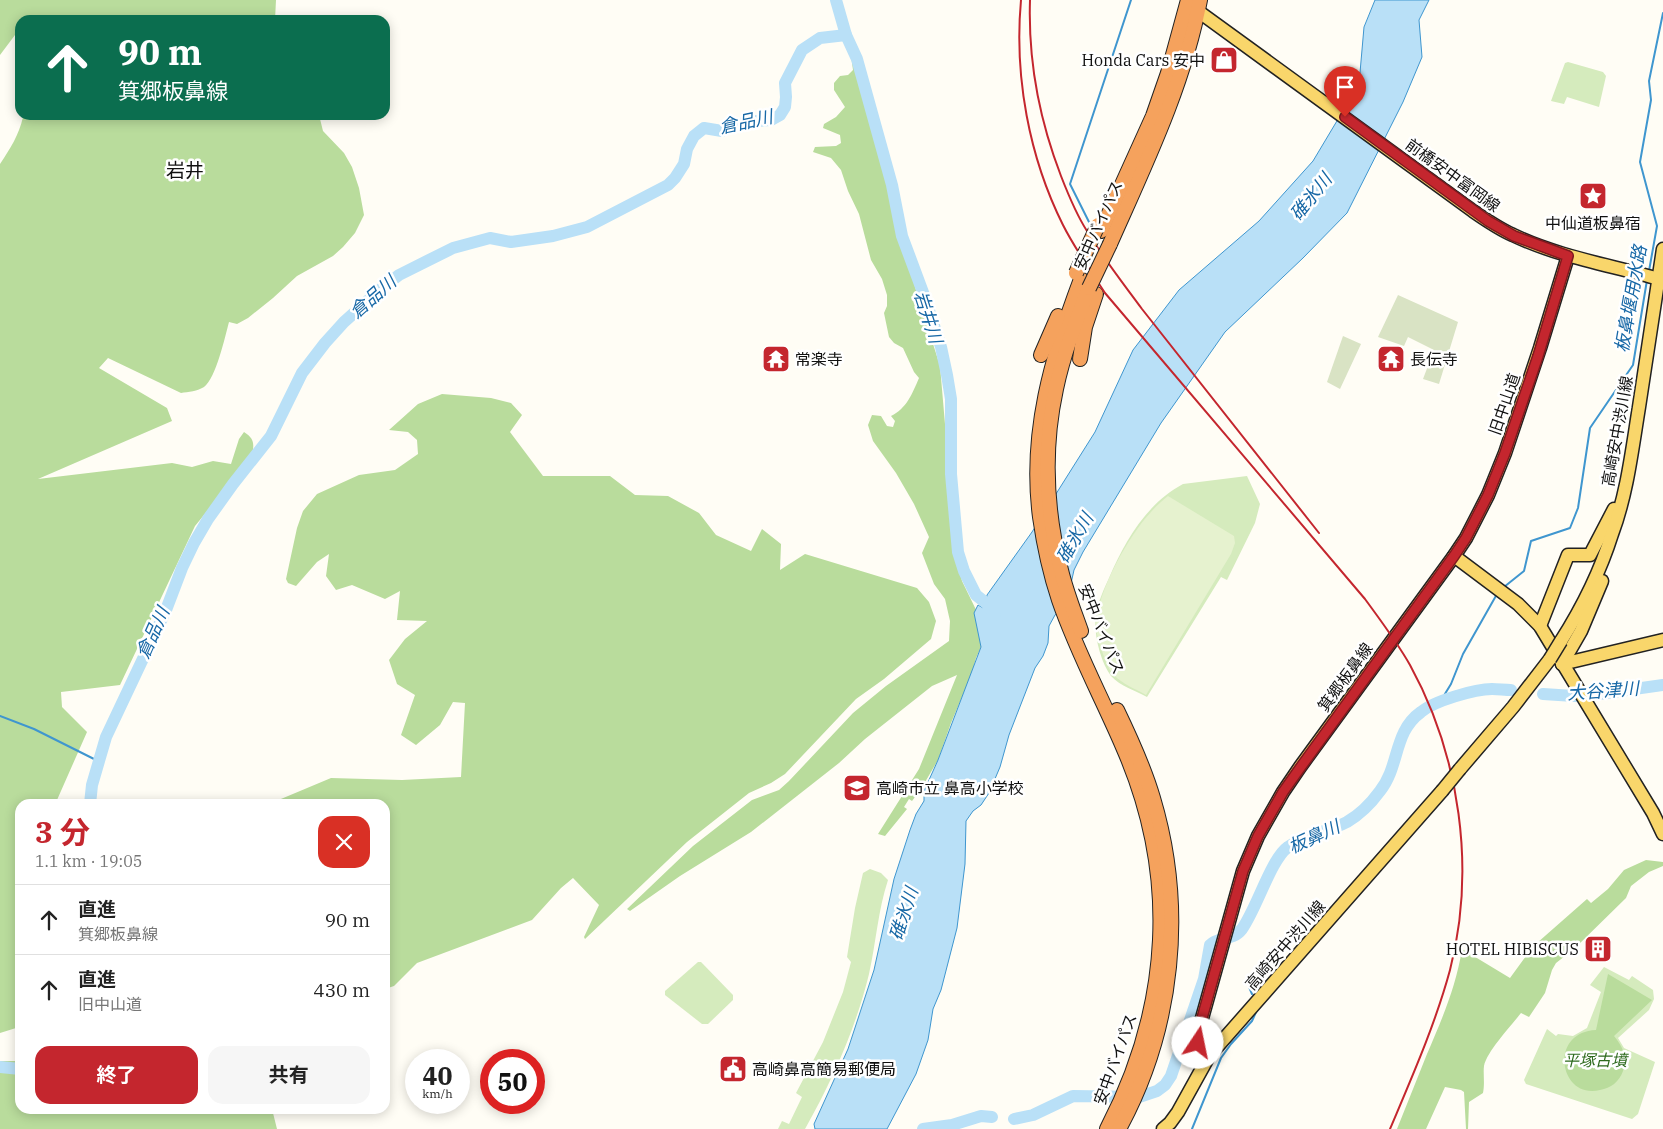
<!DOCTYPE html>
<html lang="ja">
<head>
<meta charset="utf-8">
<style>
	:root { --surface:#fff; --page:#f6f6f6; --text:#222; --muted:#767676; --line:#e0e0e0; --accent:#c4262e }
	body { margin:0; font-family:"IBM Plex Serif","Noto Sans JP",serif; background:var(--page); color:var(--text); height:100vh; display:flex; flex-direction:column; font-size:19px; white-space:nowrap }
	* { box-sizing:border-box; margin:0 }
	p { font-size:16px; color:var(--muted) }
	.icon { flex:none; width:28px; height:28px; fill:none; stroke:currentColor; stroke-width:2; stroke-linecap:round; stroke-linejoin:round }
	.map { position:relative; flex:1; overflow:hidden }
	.details { position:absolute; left:15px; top:799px; width:375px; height:315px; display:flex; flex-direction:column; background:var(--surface); border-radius:15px; box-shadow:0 2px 12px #0003 }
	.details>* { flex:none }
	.banner { position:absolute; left:15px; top:15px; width:375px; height:105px; border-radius:15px; box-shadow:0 2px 12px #0003; background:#0b6e4f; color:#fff; overflow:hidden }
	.speed { position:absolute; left:405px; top:1049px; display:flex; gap:10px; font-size:25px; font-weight:700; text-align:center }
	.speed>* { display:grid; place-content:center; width:65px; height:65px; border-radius:50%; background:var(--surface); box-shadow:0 2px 12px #0003; line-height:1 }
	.speed small { font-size:12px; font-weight:400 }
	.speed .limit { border:8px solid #d22; background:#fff; color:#111 }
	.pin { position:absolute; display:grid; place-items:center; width:42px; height:42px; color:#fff; margin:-51px -21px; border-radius:50% 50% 50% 0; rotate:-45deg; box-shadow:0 0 5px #0007 }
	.pin .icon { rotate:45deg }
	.me { position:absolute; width:55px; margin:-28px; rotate:11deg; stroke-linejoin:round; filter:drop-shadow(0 0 4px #0008) }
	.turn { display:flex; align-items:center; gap:18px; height:105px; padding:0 20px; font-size:22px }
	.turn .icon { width:65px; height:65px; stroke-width:2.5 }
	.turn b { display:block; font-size:35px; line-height:42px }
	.round { display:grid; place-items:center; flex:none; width:52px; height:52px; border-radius:15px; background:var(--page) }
	.summary { display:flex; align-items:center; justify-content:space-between; height:85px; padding:0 20px }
	h1 { font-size:30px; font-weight:700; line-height:38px; color:var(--accent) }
	.cta { display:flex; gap:10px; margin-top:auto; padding:10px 20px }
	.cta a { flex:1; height:58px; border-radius:15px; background:var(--accent); color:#fff; font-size:20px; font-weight:700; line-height:58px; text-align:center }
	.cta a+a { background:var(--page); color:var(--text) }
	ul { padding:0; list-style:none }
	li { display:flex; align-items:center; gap:15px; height:70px; padding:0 20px; border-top:1px solid var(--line) }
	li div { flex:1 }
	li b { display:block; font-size:19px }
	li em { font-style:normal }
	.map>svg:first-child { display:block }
	.green { fill:#d5ebbd }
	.forest { fill:#b9dc9c }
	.cemetery { fill:#d9e3c4 }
	.pitch { fill:#e6f2cf }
	.water { fill:#b9e0f7; stroke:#3f96cf }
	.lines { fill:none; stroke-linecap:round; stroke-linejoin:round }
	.stream { stroke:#3f96cf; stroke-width:2 }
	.river { stroke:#b9e0f7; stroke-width:12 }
	.major-casing { stroke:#222; stroke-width:15 }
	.highway-casing { stroke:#222; stroke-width:16 }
	.major { stroke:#f9d66b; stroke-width:12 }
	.highway { stroke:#f5a25d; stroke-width:14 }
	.rail { stroke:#c4262e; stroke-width:2 }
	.major-bridge-casing { stroke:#222; stroke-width:15; stroke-linecap:butt }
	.highway-bridge-casing { stroke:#222; stroke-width:16; stroke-linecap:butt }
	.major-bridge { stroke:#f9d66b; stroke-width:12 }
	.highway-bridge { stroke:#f5a25d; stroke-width:14 }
	.route-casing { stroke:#7f191e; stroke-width:12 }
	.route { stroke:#c4262e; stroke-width:9 }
	.labels { text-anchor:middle; stroke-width:5; stroke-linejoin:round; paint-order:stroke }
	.poi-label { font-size:16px; fill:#111; stroke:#fff; text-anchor:start }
	.street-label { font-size:16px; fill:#111; stroke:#fff }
	.park-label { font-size:16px; font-style:italic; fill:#2f6b1f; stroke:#fff }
	.water-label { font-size:18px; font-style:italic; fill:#1768a6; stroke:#fff }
	.quarter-label { font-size:19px; fill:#111; stroke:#fff }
</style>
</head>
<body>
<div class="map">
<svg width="1663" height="1129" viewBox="0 0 1663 1129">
	<rect width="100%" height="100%" fill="#fffdf5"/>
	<g class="green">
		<polygon points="1568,62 1603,72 1606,76 1599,107 1567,97 1564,104 1551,101 1565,63"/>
		<path d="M 1247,476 L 1260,504 L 1255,523 L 1227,580 L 1221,577 L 1147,697 C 1136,691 1120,686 1111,676 C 1100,661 1093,632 1096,614 C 1098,602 1104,589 1109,578 C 1125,541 1146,504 1183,484 Z"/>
		<path d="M 870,869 L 881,873 L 888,880 C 878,910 876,943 869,974 C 856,1028 832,1081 805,1129 L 778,1129 L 782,1121 L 789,1124 L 802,1097 L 796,1093 L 823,1042 L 843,992 L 851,962 L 847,957 L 855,908 L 863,873 Z"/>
		<polygon points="698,962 701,962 733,995 733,1000 708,1024 702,1024 665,995 665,991"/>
		<polygon points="1604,967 1629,980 1632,976 1653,990 1654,999 1649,1010 1618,1038 1624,1048 1655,1062 1638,1114 1632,1119 1526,1084 1524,1080 1547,1029 1556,1036 1558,1034 1573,1036 1587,1028 1601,992 1590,985"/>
	</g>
	<g class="forest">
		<polygon points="0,0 276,0 275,20 105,20 103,16 86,20 20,20 20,38 15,35 0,55"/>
		<path d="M 851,56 L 859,69 L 899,236 L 940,366 L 951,494 L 953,545 L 962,581 L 980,618 L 981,647 L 976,658 L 972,673 L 951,723 L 938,760 L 921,789 L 912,801 L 909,799 L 904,807 L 907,809 L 885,836 L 878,834 L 919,769 L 957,675 L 932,686 L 865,739 L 839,763 L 751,832 L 680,876 L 630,911 L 627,909 L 693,846 L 752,800 L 779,790 L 789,781 L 853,713 L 886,686 L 949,641 L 950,621 L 945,599 L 934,584 L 922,553 L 929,537 L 914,504 L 896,473 L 873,441 L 868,425 L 872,415 L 881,416 L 887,426 L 893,427 L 895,421 L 891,416 C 907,408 912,394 919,378 L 914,372 L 903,348 L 894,343 L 889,337 L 884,313 L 887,306 L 887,295 L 882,279 L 871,260 L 859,214 L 848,191 L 841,170 L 831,158 L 813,152 L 815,147 L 836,146 L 841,143 L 840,135 L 823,128 L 824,124 L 836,117 L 845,107 L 834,90 L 834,83 L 840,76 L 848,75 L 853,70 Z"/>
		<path d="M 59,115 L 319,115 L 323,131 L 344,153 L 352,167 L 359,188 L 364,215 L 355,233 L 343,247 L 333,256 L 297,276 L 273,298 L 248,318 L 237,324 L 229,322 C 225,337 216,378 204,387 C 198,391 188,392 181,393 L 108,358 L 99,368 L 167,408 L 172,421 L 38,479 L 172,463 L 192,467 L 213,461 L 231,464 L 239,439 L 244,432 C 255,439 254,444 252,456 L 195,526 L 120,685 L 61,692 L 62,707 L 87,732 L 57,800 L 61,804 L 20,804 L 20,1025 L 16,1028 L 0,1033 L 0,164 C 10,149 19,135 23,117 L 33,116 L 48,120 Z"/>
		<polygon points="442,394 491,398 511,403 522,415 510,432 543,476 610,476 635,495 668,496 699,513 716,535 751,551 762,529 781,544 780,570 805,554 917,588 929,602 936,621 931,639 884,679 856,699 785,774 771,783 749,793 687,842 585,939 584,937 599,905 573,878 561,888 532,920 417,963 394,986 385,989 385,804 269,804 331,778 402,780 461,777 465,703 453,702 440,725 416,745 401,735 415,695 397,684 389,660 405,639 427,621 397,620 400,591 385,599 352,585 336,590 326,576 329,554 317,562 296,586 288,583 286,579 297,528 303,511 317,494 359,475 395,470 418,454 417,440 408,432 389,430 418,404"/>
		<path d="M 1646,860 L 1663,862 L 1663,866 L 1649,872 L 1631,886 L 1626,898 L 1574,949 L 1556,963 L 1552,970 L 1545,993 L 1529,1017 L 1521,1013 C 1512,1025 1487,1051 1484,1066 C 1483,1074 1485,1083 1483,1093 L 1469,1102 L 1468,1129 L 1466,1129 L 1464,1092 L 1461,1090 L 1445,1087 L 1426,1129 L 1397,1129 C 1407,1104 1417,1079 1427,1054 C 1442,1019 1456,987 1462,949 L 1510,978 L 1526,956 L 1537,943 L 1587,899 L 1591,903 L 1608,889 L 1624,870 Z"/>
		<path d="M 1608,974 L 1652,1000 L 1614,1036 C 1623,1047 1628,1058 1623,1071 C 1619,1082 1611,1088 1600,1090 C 1559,1100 1548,1032 1596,1030 Z"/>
		<polygon points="0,1061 20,1061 20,1109 272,1109 277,1129 0,1129"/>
	</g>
	<g class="cemetery">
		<polygon points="1398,295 1458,322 1439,384 1423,379 1434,350 1408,337 1404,346 1378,337"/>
		<polygon points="1343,336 1361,344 1340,389 1327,382"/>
	</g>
	<path class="pitch" d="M 1168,496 L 1234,536 L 1235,543 L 1231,554 L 1146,695 C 1136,689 1122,684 1114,675 C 1108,669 1106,662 1103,654 C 1100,645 1096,634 1096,625 C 1097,592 1129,535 1151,512 C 1156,506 1162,501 1168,496 Z"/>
	<polygon class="water" points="1375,0 1429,0 1419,20 1422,57 1403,102 1347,213 1303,258 1225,332 1161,423 1083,552 1074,570 1066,606 1055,615 1049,626 1048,643 1043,656 1035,668 1009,735 1000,767 989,793 981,805 973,811 966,821 965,864 957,928 941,990 933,1009 928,1040 916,1074 887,1129 815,1129 814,1124 848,1049 874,970 894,879 910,830 916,814 924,801 924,791 938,760 981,647 974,613 978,605 985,609 987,595 1032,532 1095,432 1133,350 1179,290 1259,221 1313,161 1359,84 1364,27"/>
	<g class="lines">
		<g class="stream">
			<polyline points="1089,222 1070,184 1131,0"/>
			<polyline points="1649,271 1657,226 1640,162 1651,100 1649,81 1663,13"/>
			<polyline points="1504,587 1524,571 1531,541 1570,528 1578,508 1590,428 1633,365 1647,280"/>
			<polyline points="1440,702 1451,684 1463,654 1497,594"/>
			<polyline points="0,716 34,729 98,761"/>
			<polyline points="1252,994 1249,987 1254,975 1280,949"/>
			<polyline points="1192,1129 1221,1058 1231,1044 1252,1021 1257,1010"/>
		</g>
		<g class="river">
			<polyline points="836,0 846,35 857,59 892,185 902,236 924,295 941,347 947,375 951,399 951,474 958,552 964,571 976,595 986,603 995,615"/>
			<polyline points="1543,694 1574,696 1592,695 1663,685"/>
			<polyline points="90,804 92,785 106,737 166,610 182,568 194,543 208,519 233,484 271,436 302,373 325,343 344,322 382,288 399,275 453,248 490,238 511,242 553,236 587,227 668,185 675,178 684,164 687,149 694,136 704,128 722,131 730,126 756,121 771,120 780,115 785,107 786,97 785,83 802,50 820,38 846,35"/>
			<polyline points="0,1067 20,1069"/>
			<path d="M 1014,1119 L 1033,1115 L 1073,1096 L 1139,1097 L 1157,1091 L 1165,1085 L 1171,1076 L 1204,979 L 1210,945 C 1218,936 1232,942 1242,929 C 1257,908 1271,859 1288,847 C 1305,834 1328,832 1347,822 C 1359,815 1372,802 1380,791 C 1400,766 1393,732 1421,712 C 1434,701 1475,689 1492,689 C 1498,689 1505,690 1511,690"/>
			<polyline points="923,1129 952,1125 981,1116 992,1117"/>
		</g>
		<defs>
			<g id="major">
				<path d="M 1191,6 L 1473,211 C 1486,220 1499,229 1513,235 C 1559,257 1610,265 1659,279"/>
				<polyline points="1454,556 1518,604 1540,626 1653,813 1663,834"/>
				<polyline points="1540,626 1568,555 1590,555 1614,509"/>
				<path d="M 1561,641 C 1582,608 1600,572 1612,534 C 1627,494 1632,450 1639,407 C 1647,355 1655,302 1663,249"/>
				<polyline points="1562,664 1581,631 1602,581"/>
				<polyline points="1562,664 1663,640"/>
				<polyline points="1460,769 1513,707 1550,659"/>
				<polyline points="1209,1056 1197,1043 1199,1029 1243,871 1258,836 1283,792 1300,767 1454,556 1466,538 1488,495 1505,453 1540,348 1568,256"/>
				<polyline points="1163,1129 1170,1123 1178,1112 1209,1056 1442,791"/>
			</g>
			<g id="highway">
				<polyline points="1101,231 1153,116 1168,73 1188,0"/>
				<path d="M 1110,244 C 1145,165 1184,85 1200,0"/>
				<path d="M 1081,279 C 1052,356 1029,433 1040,517 C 1044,545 1050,573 1059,600 C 1076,650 1102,698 1123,747 C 1179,875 1171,1006 1107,1129"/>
				<polyline points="1041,355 1058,316"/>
				<polyline points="1080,359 1085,327 1096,294"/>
				<path d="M 1081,631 C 1074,611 1066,591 1061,570 C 1046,511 1043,449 1056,389 C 1063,355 1076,321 1089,288"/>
				<path d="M 1117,710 C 1131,739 1144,767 1153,798 C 1186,908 1174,1028 1119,1129"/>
			</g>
		</defs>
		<use href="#major" class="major-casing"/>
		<use href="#highway" class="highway-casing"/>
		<use href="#major" class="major"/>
		<use href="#highway" class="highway"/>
		<g class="rail">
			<path d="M 1021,0 C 1014,76 1029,157 1063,225 C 1075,249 1091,271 1105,293 L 1365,599 C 1381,621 1397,642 1410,665 C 1460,756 1476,869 1450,970 C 1435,1025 1412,1077 1390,1129"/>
			<path d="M 1030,0 C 1028,61 1039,119 1061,176 C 1068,194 1076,214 1087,231 C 1103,258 1123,283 1142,309 L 1319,533"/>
		</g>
		<defs>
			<g id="major-bridge">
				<polyline points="1550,659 1561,641"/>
				<polyline points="1442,791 1460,769"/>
			</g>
			<g id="highway-bridge">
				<polyline points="1076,273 1098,225"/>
				<polyline points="1089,288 1110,244"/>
			</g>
		</defs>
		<use href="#major-bridge" class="major-bridge-casing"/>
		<use href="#highway-bridge" class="highway-bridge-casing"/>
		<use href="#major-bridge" class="major-bridge"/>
		<use href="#highway-bridge" class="highway-bridge"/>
	</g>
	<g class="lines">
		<defs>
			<polyline id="route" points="1198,1043 1199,1029 1243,871 1258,836 1283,792 1300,768 1454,556 1466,538 1488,495 1505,453 1538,356 1568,256 1514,236 1488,221 1345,117"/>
		</defs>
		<use href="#route" class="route-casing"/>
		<use href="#route" class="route"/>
	</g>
	<defs>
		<symbol id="shop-square" viewBox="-11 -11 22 22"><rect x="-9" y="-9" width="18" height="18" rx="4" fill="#c4262e" stroke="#fff"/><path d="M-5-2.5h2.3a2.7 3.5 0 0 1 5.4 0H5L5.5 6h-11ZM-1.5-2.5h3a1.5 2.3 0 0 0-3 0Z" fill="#fff"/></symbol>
		<symbol id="sight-square" viewBox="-11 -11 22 22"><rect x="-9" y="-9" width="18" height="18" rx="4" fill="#c4262e" stroke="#fff"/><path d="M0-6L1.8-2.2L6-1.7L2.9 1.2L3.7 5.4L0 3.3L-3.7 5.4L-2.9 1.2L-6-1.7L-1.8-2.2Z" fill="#fff"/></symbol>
		<symbol id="temple-square" viewBox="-11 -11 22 22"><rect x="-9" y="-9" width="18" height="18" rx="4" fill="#c4262e" stroke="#fff"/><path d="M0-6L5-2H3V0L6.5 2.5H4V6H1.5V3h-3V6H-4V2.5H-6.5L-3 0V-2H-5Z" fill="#fff"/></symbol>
		<symbol id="school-square" viewBox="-11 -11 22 22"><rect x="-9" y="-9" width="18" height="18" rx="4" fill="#c4262e" stroke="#fff"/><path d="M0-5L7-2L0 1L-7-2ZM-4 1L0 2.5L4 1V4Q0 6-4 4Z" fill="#fff"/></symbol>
		<symbol id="building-square" viewBox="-11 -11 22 22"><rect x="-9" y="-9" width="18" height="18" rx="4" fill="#c4262e" stroke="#fff"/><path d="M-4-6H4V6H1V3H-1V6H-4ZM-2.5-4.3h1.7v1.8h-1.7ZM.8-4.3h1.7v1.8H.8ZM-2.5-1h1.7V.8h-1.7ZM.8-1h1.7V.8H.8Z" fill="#fff"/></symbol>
		<symbol id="civic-square" viewBox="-11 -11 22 22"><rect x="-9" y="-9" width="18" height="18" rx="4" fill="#c4262e" stroke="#fff"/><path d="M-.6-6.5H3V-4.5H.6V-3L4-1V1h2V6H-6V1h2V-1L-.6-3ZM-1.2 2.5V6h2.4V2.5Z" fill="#fff"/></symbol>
	</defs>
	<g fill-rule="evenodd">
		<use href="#shop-square" x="1208" y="44" width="32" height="32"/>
		<use href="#sight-square" x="1577" y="180" width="32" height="32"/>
		<use href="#temple-square" x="760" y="343" width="32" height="32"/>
		<use href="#temple-square" x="1375" y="343" width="32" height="32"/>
		<use href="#school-square" x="841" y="772" width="32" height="32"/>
		<use href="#building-square" x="1582" y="933" width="32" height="32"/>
		<use href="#civic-square" x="717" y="1053" width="32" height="32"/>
	</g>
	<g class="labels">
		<g class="poi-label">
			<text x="1205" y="66" text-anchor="end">Honda Cars 安中</text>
			<text x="1593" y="229" text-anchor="middle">中仙道板鼻宿</text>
			<text x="795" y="365">常楽寺</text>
			<text x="1410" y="365">長伝寺</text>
			<text x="876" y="794">高崎市立 鼻高小学校</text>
			<text x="1579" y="955" text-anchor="end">HOTEL HIBISCUS</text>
			<text x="752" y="1075">高崎鼻高簡易郵便局</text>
		</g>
		<g class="street-label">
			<text transform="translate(1453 175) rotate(36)" y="6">前橋安中富岡線</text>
			<text transform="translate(1098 225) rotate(-66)" y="6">安中バイパス</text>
			<text transform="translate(1504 404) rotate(-71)" y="6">旧中山道</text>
			<text transform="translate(1617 431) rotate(-80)" y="6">高崎安中渋川線</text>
			<text transform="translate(1102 629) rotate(68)" y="6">安中バイパス</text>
			<text transform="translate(1345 677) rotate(-54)" y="6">箕郷板鼻線</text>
			<text transform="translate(1285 945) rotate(-49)" y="6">高崎安中渋川線</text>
			<text transform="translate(1115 1059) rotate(-70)" y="6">安中バイパス</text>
		</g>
		<g class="park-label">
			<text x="1595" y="1066">平塚古墳</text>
		</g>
		<g class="water-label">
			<text transform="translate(746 122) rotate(-12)" y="6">倉品川</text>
			<text transform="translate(1311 197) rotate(-51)" y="6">碓氷川</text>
			<text transform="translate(373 297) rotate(-41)" y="6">倉品川</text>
			<text transform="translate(1631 299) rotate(-80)" y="6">板鼻堰用水路</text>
			<text transform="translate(928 317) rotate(72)" y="6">岩井川</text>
			<text transform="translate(1075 538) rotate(-60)" y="6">碓氷川</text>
			<text transform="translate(153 633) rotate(-66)" y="6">倉品川</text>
			<text transform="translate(1603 691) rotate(-4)" y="6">大谷津川</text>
			<text transform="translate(1314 837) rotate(-25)" y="6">板鼻川</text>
			<text transform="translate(904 914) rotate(-72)" y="6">碓氷川</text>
		</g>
		<g class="quarter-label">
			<text x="185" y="177">岩井</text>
		</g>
	</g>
</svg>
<div class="speed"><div>40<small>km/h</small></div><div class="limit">50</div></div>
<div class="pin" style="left:1345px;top:117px;background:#d93025"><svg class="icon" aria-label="arrive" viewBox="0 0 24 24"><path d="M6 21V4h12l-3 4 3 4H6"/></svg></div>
<svg class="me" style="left:1198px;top:1043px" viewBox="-20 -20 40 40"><circle r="19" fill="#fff"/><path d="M0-13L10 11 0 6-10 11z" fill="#c4262e"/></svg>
<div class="banner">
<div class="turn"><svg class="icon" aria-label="ahead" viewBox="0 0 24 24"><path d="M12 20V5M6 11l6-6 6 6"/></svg><div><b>90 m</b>箕郷板鼻線</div></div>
</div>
<section class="details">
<div class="summary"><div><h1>3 分</h1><p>1.1 km · 19:05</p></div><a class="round" style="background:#d93025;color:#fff"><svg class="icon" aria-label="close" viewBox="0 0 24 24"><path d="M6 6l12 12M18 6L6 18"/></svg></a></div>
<ul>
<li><svg class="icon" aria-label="ahead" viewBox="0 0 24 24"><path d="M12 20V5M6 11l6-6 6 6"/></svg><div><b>直進</b><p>箕郷板鼻線</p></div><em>90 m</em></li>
<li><svg class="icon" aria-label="ahead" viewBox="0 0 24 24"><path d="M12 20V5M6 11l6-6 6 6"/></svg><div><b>直進</b><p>旧中山道</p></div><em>430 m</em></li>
</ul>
<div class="cta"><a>終了</a><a>共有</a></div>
</section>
</div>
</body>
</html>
